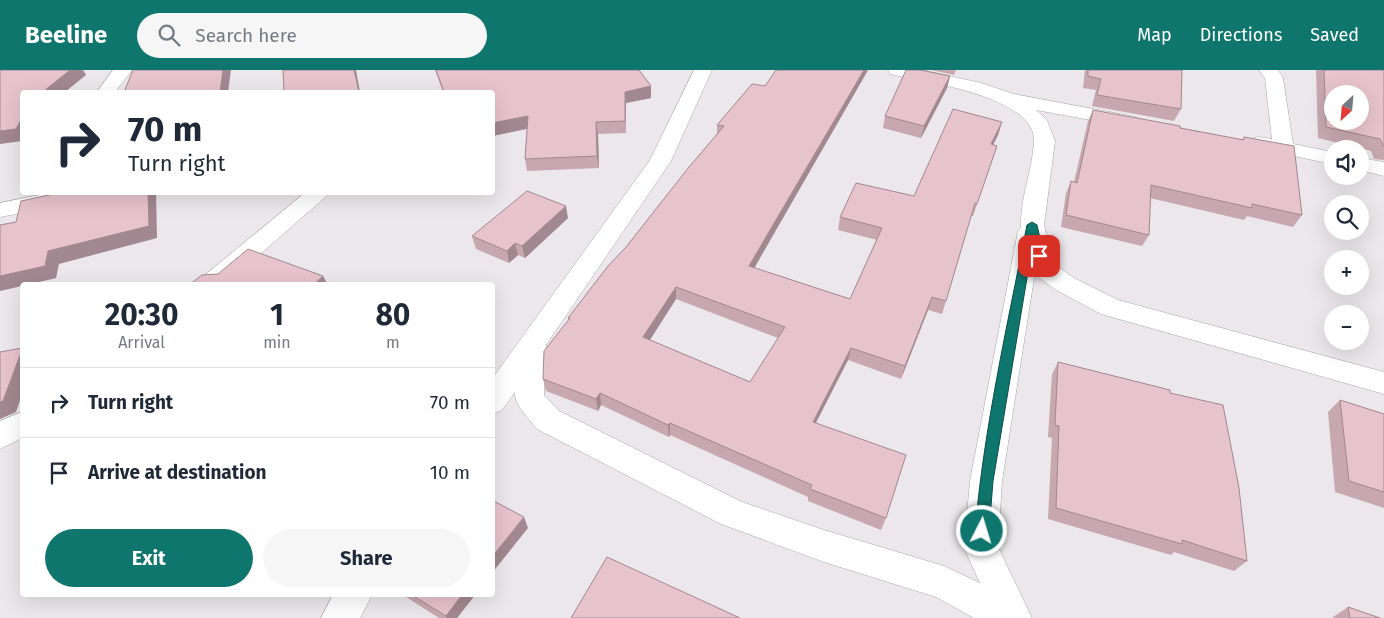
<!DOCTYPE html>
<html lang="en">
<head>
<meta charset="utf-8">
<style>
	:root { --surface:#fff; --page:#f6f6f7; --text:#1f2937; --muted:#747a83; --line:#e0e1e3; --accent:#0f766e }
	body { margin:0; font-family:"Fira Sans",sans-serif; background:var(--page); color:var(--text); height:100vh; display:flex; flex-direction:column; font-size:19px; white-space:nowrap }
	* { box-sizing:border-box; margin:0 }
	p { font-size:16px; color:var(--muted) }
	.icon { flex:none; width:28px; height:28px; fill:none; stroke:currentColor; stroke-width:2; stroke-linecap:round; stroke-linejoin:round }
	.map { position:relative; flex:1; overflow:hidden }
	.panel { position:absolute; left:20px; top:212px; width:475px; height:315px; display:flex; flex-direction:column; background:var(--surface); border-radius:5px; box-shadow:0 5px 20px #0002 }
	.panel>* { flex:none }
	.guide { position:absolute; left:20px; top:20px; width:475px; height:105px; border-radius:5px; box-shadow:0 5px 20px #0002; background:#fff; color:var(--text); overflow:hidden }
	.needle { width:32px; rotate:206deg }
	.buttons { position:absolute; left:1324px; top:15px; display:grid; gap:10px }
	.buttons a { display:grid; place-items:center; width:45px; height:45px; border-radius:50%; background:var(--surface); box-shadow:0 5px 20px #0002; font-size:25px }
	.pin { position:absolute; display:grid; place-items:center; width:42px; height:42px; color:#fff; margin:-21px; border-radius:10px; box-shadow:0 2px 8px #0006 }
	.me { position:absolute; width:55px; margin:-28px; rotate:5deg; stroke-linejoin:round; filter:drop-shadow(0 0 4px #0008) }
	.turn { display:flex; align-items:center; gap:18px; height:105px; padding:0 25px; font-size:22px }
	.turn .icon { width:65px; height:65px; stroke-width:2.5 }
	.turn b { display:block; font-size:35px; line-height:42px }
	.eta { display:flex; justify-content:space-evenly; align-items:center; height:85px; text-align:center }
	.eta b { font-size:30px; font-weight:700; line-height:35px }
	.cta { display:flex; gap:10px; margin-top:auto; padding:10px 25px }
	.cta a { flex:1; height:58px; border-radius:30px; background:var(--accent); color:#fff; font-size:20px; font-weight:700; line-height:58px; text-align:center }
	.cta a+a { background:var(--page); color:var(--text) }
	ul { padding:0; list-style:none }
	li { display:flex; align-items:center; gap:15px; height:70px; padding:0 25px; border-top:1px solid var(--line) }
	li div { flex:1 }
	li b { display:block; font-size:19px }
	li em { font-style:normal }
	header { display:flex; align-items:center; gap:30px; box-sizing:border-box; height:70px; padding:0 25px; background:var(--accent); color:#fff }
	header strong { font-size:24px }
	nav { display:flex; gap:28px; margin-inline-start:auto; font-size:18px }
	.search { width:350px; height:45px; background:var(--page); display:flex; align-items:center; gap:12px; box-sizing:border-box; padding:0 18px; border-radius:28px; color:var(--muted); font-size:19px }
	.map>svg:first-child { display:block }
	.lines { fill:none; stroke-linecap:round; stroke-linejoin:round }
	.minor-casing { stroke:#aaa6a9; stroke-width:1 }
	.minor { fill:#fff; fill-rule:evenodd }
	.wall { fill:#c7a8b0; fill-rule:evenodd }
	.shaded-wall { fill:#a28890 }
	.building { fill:#e7c3cd; stroke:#a28890; fill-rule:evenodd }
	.route { fill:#0f766e; stroke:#0a4d48 }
</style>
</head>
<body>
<header>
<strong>Beeline</strong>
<div class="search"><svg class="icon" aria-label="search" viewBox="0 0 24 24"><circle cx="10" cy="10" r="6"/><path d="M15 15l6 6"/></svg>Search here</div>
<nav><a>Map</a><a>Directions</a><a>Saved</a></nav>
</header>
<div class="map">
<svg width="1384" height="548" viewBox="0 0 1384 548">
	<rect width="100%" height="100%" fill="#ebe7ea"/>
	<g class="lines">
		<defs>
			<g id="minor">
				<polygon points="113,0 132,0 115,22 97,22"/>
				<path d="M 694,0 L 712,0 L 671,91 L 546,275 L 544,325 L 559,341 L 742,432 L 824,460 L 944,496 L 980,513 L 964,478 L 970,411 L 1018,161 L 1021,157 C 1020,129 1032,101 1034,73 C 1038,26 924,12 890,4 L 888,0 L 922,0 L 981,13 L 1014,24 L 1136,47 L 1139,51 L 1136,55 L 1129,57 L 1036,40 L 1047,50 L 1055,71 L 1044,155 L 1051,185 L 1057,196 L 1074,208 L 1118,230 L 1384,302 L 1384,324 L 1101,244 L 1056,220 L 1038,207 L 1035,202 L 1002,411 L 998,477 L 1032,548 L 974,548 L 936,527 L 824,492 L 721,454 L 537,359 C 529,348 514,336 515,322 L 502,340 L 492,344 L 492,309 L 650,90 Z"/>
				<polygon points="1259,0 1278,0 1283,8 1293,74 1332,82 1332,94 1251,77 1248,73 1251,69 1258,67 1272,69 1265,8"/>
				<polygon points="1360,88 1384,92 1384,106 1360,100"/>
				<polygon points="55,122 105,122 102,127 94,129 0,147 0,133"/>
				<polygon points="306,122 331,122 225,215 196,215 200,209"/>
				<polygon points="22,342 22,368 0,379 0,351"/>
				<polygon points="333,525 372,525 360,548 321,548"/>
			</g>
		</defs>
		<use href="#minor" class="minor-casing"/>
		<use href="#minor" class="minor"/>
	</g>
	<g class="wall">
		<polygon points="435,0 639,0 651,16 651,28 626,33 626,63 598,64 599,98 527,101 525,89 527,59 492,66 492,22 443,22"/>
		<path d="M 868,0 L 754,198 L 850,229 L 877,170 L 838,160 L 840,147 L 914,126 L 1002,52 L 998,65 L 993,75 L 997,76 L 973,146 L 971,146 L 946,231 L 942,244 L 928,240 L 901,309 L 848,290 L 816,353 L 886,448 L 881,460 L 808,431 L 808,427 L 670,365 L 669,367 L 601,335 L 598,341 L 546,321 L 543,309 L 568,251 L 568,248 L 626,177 L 717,64 L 717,55 L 765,16 ZM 676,229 L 778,268 L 750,312 L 650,270 Z"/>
		<polygon points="931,0 956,0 954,5"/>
		<polygon points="1085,0 1182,0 1181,39 1174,51 1092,36 1096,20 1083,18"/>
		<polygon points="1316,0 1384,0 1384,90 1374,89 1371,81 1318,68"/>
		<polygon points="950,6 947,18 921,68 883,58 885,46"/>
		<polygon points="1093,40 1242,70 1244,67 1302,145 1293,157 1247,146 1244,150 1150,128 1149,165 1142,176 1061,157 1066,123 1071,111 1074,112 1088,51"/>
		<polygon points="568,148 525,188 518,185 509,193 476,179 472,166"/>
		<polygon points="1058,292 1170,323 1247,491 1234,501 1174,482 1171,485 1048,449 1052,368 1048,367 1052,304"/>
		<polygon points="1340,330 1384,344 1384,438 1335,422 1328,342"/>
		<polygon points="403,525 475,525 457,548 439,548"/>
		<polygon points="1348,537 1380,548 1333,548 1333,547"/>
	</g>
	<g class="shaded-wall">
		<polygon points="63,0 83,0 86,5 65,22 43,22"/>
		<polygon points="223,0 231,0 228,22 220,22"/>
		<polygon points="354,0 356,0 360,22 359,22"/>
		<polygon points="864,0 868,0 748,209 749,196"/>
		<polygon points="950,6 947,18 921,68 924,56"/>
		<polygon points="651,16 651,28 626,33 626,63 625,22"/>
		<polygon points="528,46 530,58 492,66 492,53"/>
		<polygon points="22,48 22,71 0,74 0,61"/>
		<polygon points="596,52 598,64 599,98 597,86"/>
		<polygon points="1002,52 998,65 987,87 991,74"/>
		<polygon points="148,122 156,122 157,168 59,194 56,208 27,215 22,215 22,216 0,221 0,206 48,181"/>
		<polygon points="566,136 568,148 525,188 522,176"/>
		<polygon points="515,173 518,185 509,193 507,181"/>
		<polygon points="323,206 328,215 313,215"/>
		<polygon points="676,217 676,229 644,279 643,267"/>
		<polygon points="932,227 928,240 901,309 905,296"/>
		<polygon points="851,278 848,290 810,364 813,352"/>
		<polygon points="22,280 22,325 16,342 0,349 0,332"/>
		<polygon points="600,323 601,335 598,341 596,329"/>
		<polygon points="670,353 670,365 669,367 668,355"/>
		<polygon points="524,447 528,458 492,503 492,487"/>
		<polygon points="462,525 475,525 457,548 447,548 446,546"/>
	</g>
	<g class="building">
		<polygon points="0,0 70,0 43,22 22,22 22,48 16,59 0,61"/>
		<polygon points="133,0 223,0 220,22 124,22"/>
		<polygon points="283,0 354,0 359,22 284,22"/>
		<polygon points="436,0 639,0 651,16 625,22 625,51 596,52 597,86 525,89 528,46 492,53 492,22 444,22"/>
		<path d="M 776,0 L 864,0 L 749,196 L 850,229 L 882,158 L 840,147 L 856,113 L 914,126 L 953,39 L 1002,52 L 991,74 L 997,76 L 977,134 L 975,133 L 946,231 L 932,227 L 905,296 L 851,278 L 813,352 L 906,385 L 886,448 L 810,419 L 812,415 L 670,353 L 668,355 L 600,323 L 596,329 L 543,309 L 544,281 L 570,248 L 568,248 L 608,196 L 626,177 L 689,97 L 724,56 L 717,55 L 752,14 L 765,16 ZM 676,217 L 785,257 L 750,312 L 643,267 Z"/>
		<polygon points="906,0 920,0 950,6 924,56 885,46"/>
		<polygon points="1088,0 1182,0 1181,39 1097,25 1101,9 1088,6"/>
		<path d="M 1324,0 L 1384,0 L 1384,77 L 1380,69 L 1326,57 ZM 1332,24 L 1360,24 L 1360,51 L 1332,51 Z"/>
		<polygon points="1093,40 1180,56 1180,58 1244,70 1244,67 1294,76 1302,145 1252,134 1252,138 1151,115 1149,165 1066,145 1071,111 1077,113"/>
		<polygon points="527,121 566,136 522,176 515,173 507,181 472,166"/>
		<polygon points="63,122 148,122 149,156 48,181 45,196 0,206 0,155 16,152 21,131"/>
		<polygon points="248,179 323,206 313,215 189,215 202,205 218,204"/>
		<polygon points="22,278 22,280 3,331 0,332 0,282"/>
		<polygon points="1058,292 1170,320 1170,323 1223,335 1239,418 1247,491 1182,470 1182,474 1056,438 1059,356 1055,355"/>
		<polygon points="1340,330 1384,344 1384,422 1349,411"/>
		<polygon points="492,430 524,447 492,487"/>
		<polygon points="607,487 740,548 571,548"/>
		<polygon points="412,525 462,525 446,546"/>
		<polygon points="1348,537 1380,548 1350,548"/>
	</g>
	<path class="route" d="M 1032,152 L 1037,155 L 1044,186 L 1043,188 L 1036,188 L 1032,178 L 993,411 L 989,461 L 987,466 L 982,468 L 977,466 L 975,461 C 984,358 1007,257 1027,155 Z"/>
</svg>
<div class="buttons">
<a><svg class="needle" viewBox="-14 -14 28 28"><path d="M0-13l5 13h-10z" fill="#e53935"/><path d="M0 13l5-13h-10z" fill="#747a83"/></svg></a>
<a><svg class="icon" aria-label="sound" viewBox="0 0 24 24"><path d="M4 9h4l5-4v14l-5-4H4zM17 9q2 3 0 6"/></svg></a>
<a><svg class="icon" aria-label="search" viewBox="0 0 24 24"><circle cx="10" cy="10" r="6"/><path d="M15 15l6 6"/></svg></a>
<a>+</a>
<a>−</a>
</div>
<div class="pin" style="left:1039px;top:186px;background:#d93025"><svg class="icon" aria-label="arrive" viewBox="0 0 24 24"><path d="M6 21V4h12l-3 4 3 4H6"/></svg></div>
<svg class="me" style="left:982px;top:461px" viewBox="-20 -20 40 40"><circle r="17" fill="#0f766e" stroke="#fff" stroke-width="3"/><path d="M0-11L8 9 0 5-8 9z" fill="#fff"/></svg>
<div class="guide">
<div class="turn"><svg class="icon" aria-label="right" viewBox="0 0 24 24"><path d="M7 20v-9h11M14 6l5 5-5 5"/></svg><div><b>70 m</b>Turn right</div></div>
</div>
<section class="panel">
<div class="eta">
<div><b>20:30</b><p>Arrival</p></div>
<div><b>1</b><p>min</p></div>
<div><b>80</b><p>m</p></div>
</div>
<ul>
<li><svg class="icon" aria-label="right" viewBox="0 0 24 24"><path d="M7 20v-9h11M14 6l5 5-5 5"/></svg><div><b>Turn right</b></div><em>70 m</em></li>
<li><svg class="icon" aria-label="arrive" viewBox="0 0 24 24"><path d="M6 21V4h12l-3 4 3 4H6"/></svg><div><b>Arrive at destination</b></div><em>10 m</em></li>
</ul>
<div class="cta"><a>Exit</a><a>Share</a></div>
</section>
</div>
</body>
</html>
